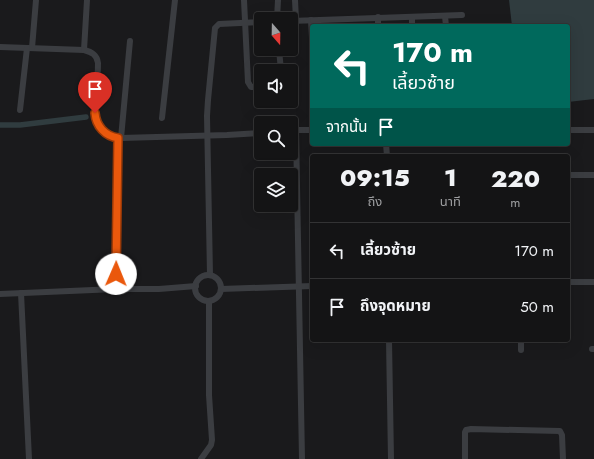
<!DOCTYPE html>
<html lang="th">
<head>
<meta charset="utf-8">
<style>
	:root { --surface:#141415; --page:#1d1d1e; --text:#f1f3f6; --muted:#9d9ea0; --line:#333334 }
	body { margin:0; font-family:Jost,"Noto Sans Thai",sans-serif; background:var(--page); color:var(--text); height:100vh; display:flex; flex-direction:column; font-size:15px; white-space:nowrap }
	* { box-sizing:border-box; margin:0 }
	p { font-size:13px; color:var(--muted) }
	.icon { flex:none; width:22px; height:22px; fill:none; stroke:currentColor; stroke-width:2; stroke-linecap:round; stroke-linejoin:round }
	.map { position:relative; flex:1; overflow:hidden }
	.drawer { position:absolute; left:310px; top:154px; width:260px; height:188px; display:flex; flex-direction:column; background:var(--surface); border-radius:4px; box-shadow:0 4px 16px #0002,0 0 0 1px var(--line) }
	.drawer>* { flex:none }
	.top-card { position:absolute; left:310px; top:24px; width:260px; height:122px; border-radius:4px; box-shadow:0 4px 16px #0002,0 0 0 1px var(--line); background:#00695c; color:#fff; overflow:hidden }
	.needle { width:26px; rotate:160deg }
	.buttons { position:absolute; left:254px; top:12px; display:grid; gap:8px }
	.buttons a { display:grid; place-items:center; width:44px; height:44px; border-radius:4px; background:var(--surface); box-shadow:0 4px 16px #0002,0 0 0 1px var(--line); font-size:20px }
	.pin { position:absolute; display:grid; place-items:center; width:34px; height:34px; color:#fff; margin:-41px -17px; border-radius:50% 50% 50% 0; rotate:-45deg; box-shadow:0 0 4px #0007 }
	.pin .icon { rotate:45deg }
	.me { position:absolute; width:44px; margin:-22px; rotate:1deg; stroke-linejoin:round; filter:drop-shadow(0 0 3px #0008) }
	.turn { display:flex; align-items:center; gap:14px; height:84px; padding:0 16px; font-size:18px }
	.turn .icon { width:52px; height:52px; stroke-width:2.5 }
	.turn b { display:block; font-size:28px; line-height:34px }
	.then { display:flex; align-items:center; height:38px; padding:0 16px; background:#0003; gap:8px; font-size:15px }
	.eta { display:flex; justify-content:space-evenly; align-items:center; height:68px; text-align:center }
	.eta b { font-size:24px; font-weight:800; line-height:28px }
	ul { padding:0; list-style:none }
	li { display:flex; align-items:center; gap:12px; height:56px; padding:0 16px; border-top:1px solid var(--line) }
	li div { flex:1 }
	li b { display:block; font-size:15px }
	li em { font-style:normal }
	.map>svg:first-child { display:block }
	.water { fill:#303c3f }
	.lines { fill:none; stroke-linecap:round; stroke-linejoin:round }
	.canal { stroke:#303c3f; stroke-width:5.5 }
	.minor { stroke:#3b3d41; stroke-width:6 }
	.route-casing { stroke:#983908; stroke-width:10 }
	.route { stroke:#ea580c; stroke-width:7 }
</style>
</head>
<body>
<div class="map">
<svg width="594" height="459" viewBox="0 0 594 459">
	<rect width="100%" height="100%" fill="#1a1a1c"/>
	<polygon class="water" points="509,0 594,0 594,99 568,102 568,26 512,26"/>
	<g class="lines">
		<polyline class="canal" points="0,125 20,125 86,117"/>
		<g class="minor">
			<polyline points="244,0 248,82 251,87 261,87"/>
			<polyline points="295,0 296,20"/>
			<polyline points="445,16 446,26"/>
			<polyline points="378,17 378,26"/>
			<polyline points="412,17 412,26"/>
			<polyline points="277,19 278,0"/>
			<polyline points="311,20 312,38"/>
			<polyline points="291,21 462,15"/>
			<path d="M 0,47 L 84,50 C 92,52 97,55 98,63 C 98,74 97,84 96,95 C 94,116 94,136 121,138 L 227,135 L 261,133"/>
			<polyline points="32,48 36,0"/>
			<polyline points="279,49 281,71"/>
			<polyline points="84,50 87,0"/>
			<polyline points="20,110 27,48"/>
			<polyline points="162,118 175,0"/>
			<polyline points="291,130 312,130"/>
			<polyline points="296,130 302,459"/>
			<polyline points="568,130 594,130"/>
			<polyline points="121,138 130,41"/>
			<polyline points="386,144 387,156"/>
			<polyline points="568,175 594,175"/>
			<polyline points="210,275 207,116 208,100 215,28 219,24 261,22"/>
			<circle cx="208" cy="288" r="13"/>
			<polyline points="568,282 593,282"/>
			<polyline points="116,289 118,138"/>
			<polyline points="221,289 312,286"/>
			<polyline points="21,293 29,459"/>
			<polyline points="0,294 116,289 159,289 196,286"/>
			<polyline points="389,340 391,459"/>
			<polyline points="521,340 521,350"/>
			<polyline points="592,349 594,349"/>
			<polyline points="201,459 211,445 212,440 209,395 209,301"/>
			<polyline points="465,459 465,432 466,430 471,429 560,431 562,435 563,459"/>
		</g>
	</g>
	<g class="lines">
		<defs>
			<path id="route" d="M 95,113 C 96,126 105,136 118,138 L 116,274"/>
		</defs>
		<use href="#route" class="route-casing"/>
		<use href="#route" class="route"/>
	</g>
</svg>
<div class="buttons">
<a><svg class="needle" viewBox="-14 -14 28 28"><path d="M0-13l5 13h-10z" fill="#e53935"/><path d="M0 13l5-13h-10z" fill="#9d9ea0"/></svg></a>
<a><svg class="icon" aria-label="sound" viewBox="0 0 24 24"><path d="M4 9h4l5-4v14l-5-4H4zM17 9q2 3 0 6"/></svg></a>
<a><svg class="icon" aria-label="search" viewBox="0 0 24 24"><circle cx="10" cy="10" r="6"/><path d="M15 15l6 6"/></svg></a>
<a><svg class="icon" aria-label="layers" viewBox="0 0 24 24"><path d="M12 4l9 5-9 5-9-5zM3 14l9 5 9-5"/></svg></a>
</div>
<div class="pin" style="left:95px;top:113px;background:#d93025"><svg class="icon" aria-label="arrive" viewBox="0 0 24 24"><path d="M6 21V4h12l-3 4 3 4H6"/></svg></div>
<svg class="me" style="left:116px;top:274px" viewBox="-20 -20 40 40"><circle r="19" fill="#fff"/><path d="M0-13L10 11 0 6-10 11z" fill="#ea580c"/></svg>
<div class="top-card">
<div class="turn"><svg class="icon" aria-label="left" viewBox="0 0 24 24"><path d="M17 20v-9H6M10 6l-5 5 5 5"/></svg><div><b>170 m</b>เลี้ยวซ้าย</div></div>
<div class="then">จากนั้น<svg class="icon" aria-label="arrive" viewBox="0 0 24 24"><path d="M6 21V4h12l-3 4 3 4H6"/></svg></div>
</div>
<section class="drawer">
<div class="eta">
<div><b>09:15</b><p>ถึง</p></div>
<div><b>1</b><p>นาที</p></div>
<div><b>220</b><p>m</p></div>
</div>
<ul>
<li><svg class="icon" aria-label="left" viewBox="0 0 24 24"><path d="M17 20v-9H6M10 6l-5 5 5 5"/></svg><div><b>เลี้ยวซ้าย</b></div><em>170 m</em></li>
<li><svg class="icon" aria-label="arrive" viewBox="0 0 24 24"><path d="M6 21V4h12l-3 4 3 4H6"/></svg><div><b>ถึงจุดหมาย</b></div><em>50 m</em></li>
</ul>
</section>
</div>
</body>
</html>
